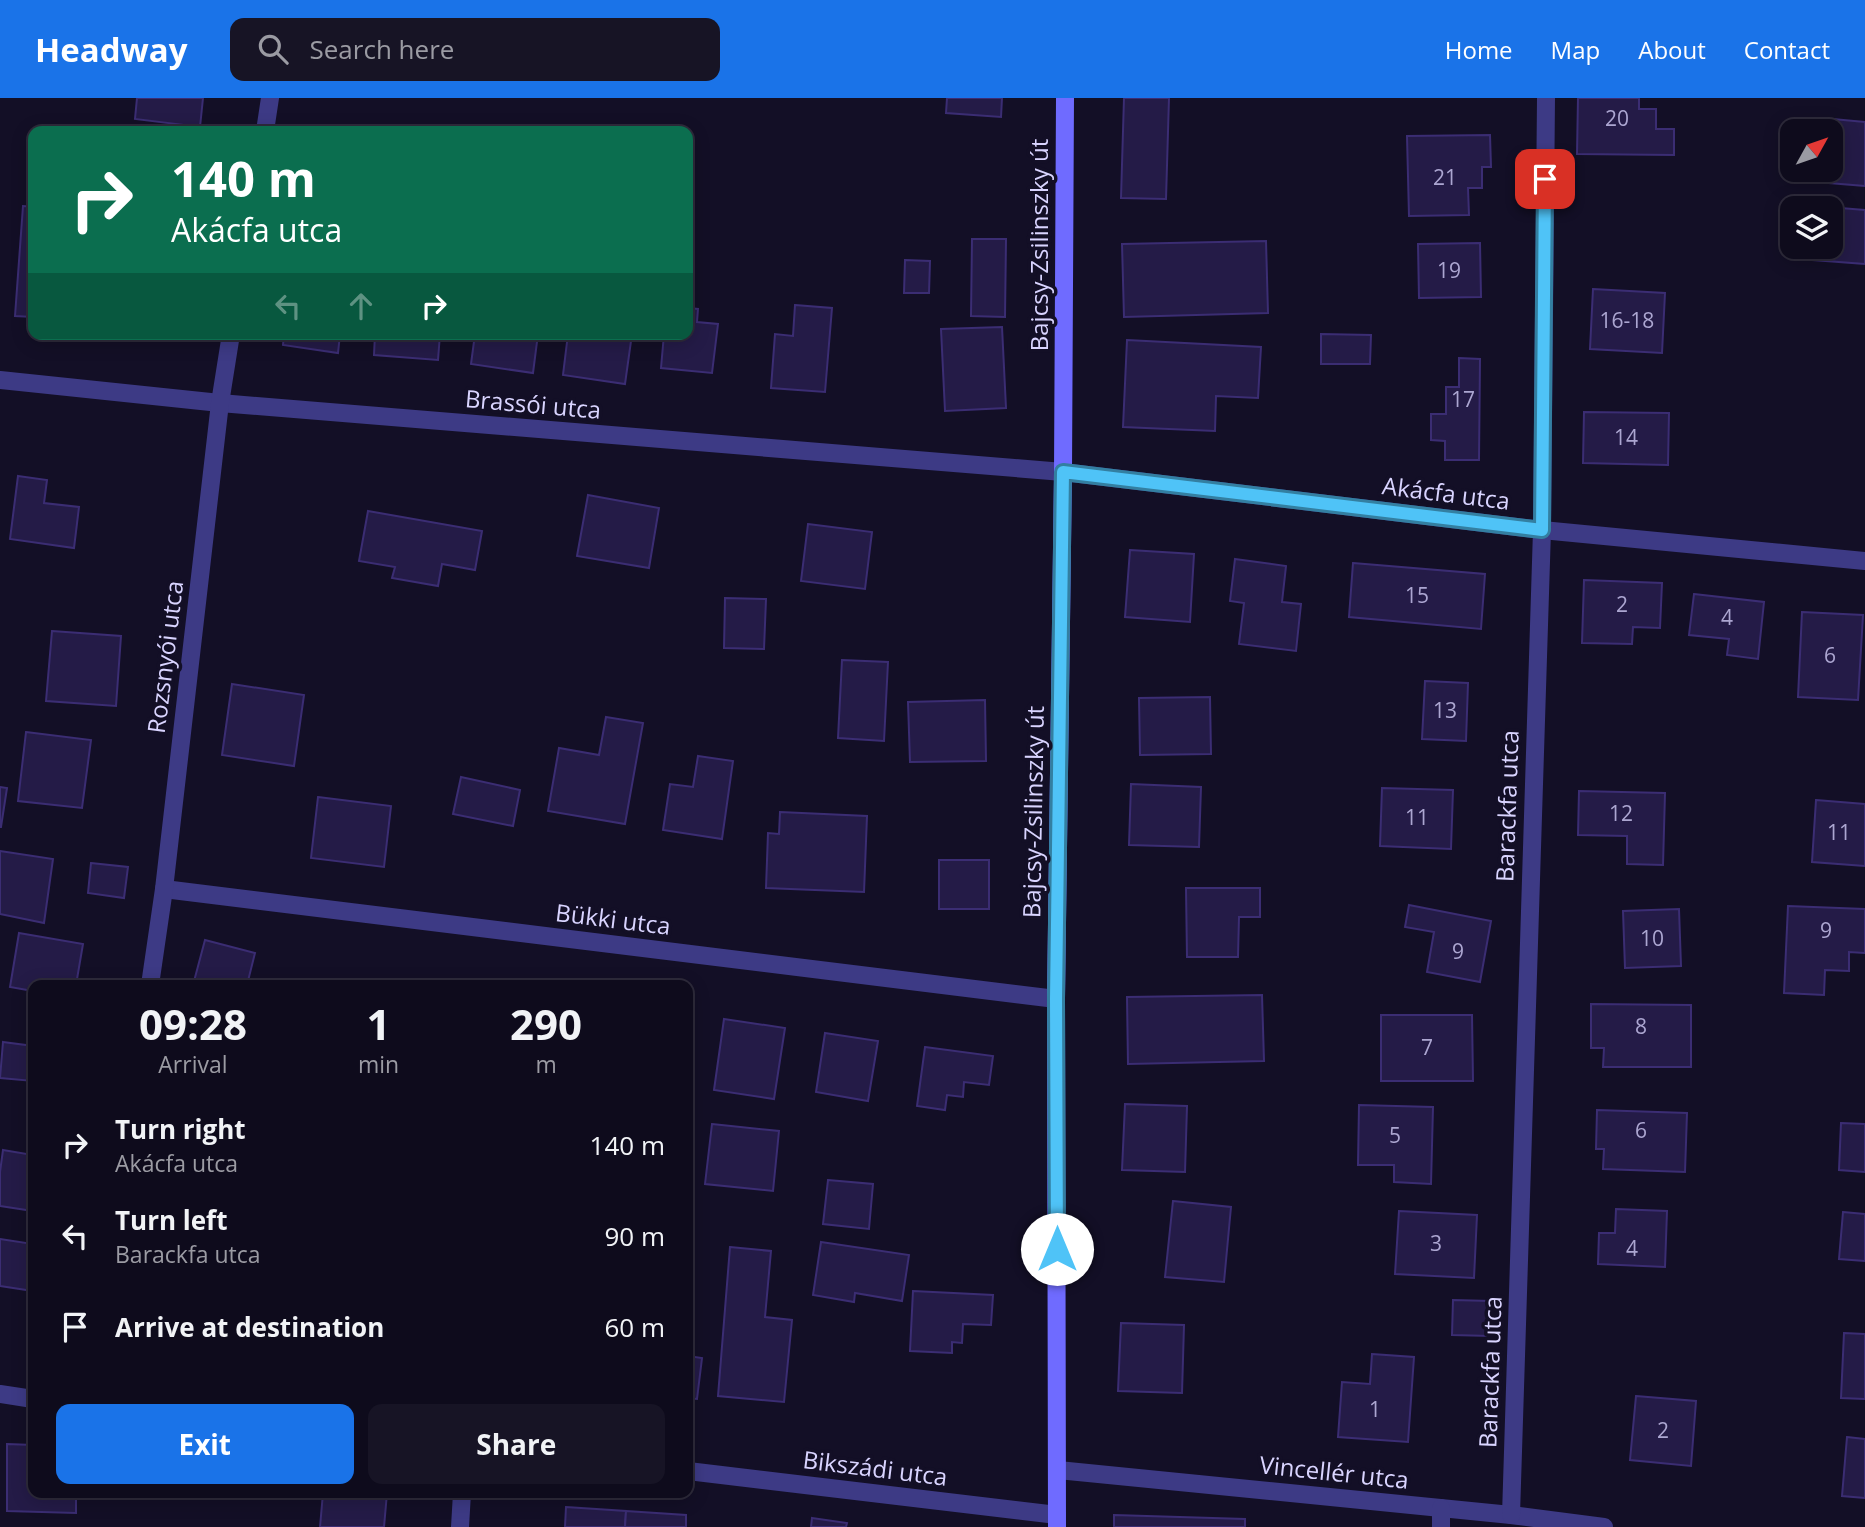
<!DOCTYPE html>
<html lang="en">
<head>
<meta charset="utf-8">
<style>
	:root { --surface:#0e0b1c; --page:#171425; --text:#f1f3f6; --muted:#9b9ba3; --line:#2e2b3b; --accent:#1a73e8 }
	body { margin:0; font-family:"Open Sans",sans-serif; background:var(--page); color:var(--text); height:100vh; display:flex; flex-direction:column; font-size:26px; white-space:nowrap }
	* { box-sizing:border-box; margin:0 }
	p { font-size:23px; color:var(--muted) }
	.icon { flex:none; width:38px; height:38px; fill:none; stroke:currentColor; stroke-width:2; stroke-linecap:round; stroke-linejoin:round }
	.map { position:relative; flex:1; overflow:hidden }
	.sheet { position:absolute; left:28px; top:882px; width:665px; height:518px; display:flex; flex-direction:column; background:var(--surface); border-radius:14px; box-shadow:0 4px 18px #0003,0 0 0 2px var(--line) }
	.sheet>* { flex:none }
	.banner { position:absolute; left:28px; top:28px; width:665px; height:214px; border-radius:14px; box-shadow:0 4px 18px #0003,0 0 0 2px var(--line); background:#0b6e4f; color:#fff; overflow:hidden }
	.needle { width:46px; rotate:50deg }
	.fabs { position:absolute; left:1780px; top:21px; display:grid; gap:14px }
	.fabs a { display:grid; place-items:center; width:63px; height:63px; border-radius:14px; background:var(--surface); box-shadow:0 4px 18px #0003,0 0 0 2px var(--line); font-size:35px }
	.pin { position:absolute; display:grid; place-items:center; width:60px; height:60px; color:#fff; margin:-30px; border-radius:14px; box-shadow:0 4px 10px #0006 }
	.me { position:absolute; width:77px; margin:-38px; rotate:0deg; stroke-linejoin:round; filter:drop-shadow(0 0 5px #0008) }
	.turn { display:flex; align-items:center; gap:24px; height:147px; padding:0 28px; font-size:32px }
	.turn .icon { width:91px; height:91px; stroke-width:2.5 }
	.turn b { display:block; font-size:49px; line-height:60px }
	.lanes { display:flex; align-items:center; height:66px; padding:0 28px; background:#0003; justify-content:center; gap:35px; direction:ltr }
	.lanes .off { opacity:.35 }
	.eta { display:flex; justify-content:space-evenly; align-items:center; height:119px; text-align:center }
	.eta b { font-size:42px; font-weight:700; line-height:49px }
	.button { display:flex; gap:14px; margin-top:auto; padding:14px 28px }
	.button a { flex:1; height:80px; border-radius:14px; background:var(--accent); color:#fff; font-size:28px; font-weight:700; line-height:80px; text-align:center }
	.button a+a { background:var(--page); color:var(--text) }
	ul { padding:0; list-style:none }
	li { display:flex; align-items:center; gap:21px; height:91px; padding:0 28px }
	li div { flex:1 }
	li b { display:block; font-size:26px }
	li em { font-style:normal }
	header { display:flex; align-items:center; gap:42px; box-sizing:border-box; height:98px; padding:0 35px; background:var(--accent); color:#fff }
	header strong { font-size:33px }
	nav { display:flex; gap:38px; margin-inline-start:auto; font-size:24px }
	.search { width:490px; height:63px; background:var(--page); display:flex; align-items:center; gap:18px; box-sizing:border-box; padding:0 24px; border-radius:14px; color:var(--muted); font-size:26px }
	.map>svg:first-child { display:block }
	.building { fill:#241b47; stroke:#3b2d73; stroke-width:2 }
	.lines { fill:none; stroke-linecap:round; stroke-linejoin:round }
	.street { stroke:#3d3a85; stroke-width:18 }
	.secondary { stroke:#6f6bff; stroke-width:18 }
	.route-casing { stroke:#337fa1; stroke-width:18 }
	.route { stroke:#4fc3f7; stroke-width:12 }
	.labels { text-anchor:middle; stroke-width:7; stroke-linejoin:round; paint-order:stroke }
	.number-label { font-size:21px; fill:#aca6d1 }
	.street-label { font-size:24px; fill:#d9d4ff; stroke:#130f26 }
</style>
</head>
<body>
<header>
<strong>Headway</strong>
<div class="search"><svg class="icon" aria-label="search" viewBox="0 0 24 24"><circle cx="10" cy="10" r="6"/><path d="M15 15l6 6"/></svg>Search here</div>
<nav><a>Home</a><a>Map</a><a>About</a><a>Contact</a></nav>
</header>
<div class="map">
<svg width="1865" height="1429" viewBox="0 0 1865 1429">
	<rect width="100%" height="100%" fill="#130f26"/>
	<g class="building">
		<polygon points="137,0 203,0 200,29 135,21"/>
		<polygon points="947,0 1002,0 1001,19 946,15"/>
		<polygon points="1124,0 1169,0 1166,101 1121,100"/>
		<polygon points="1578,0 1639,0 1639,11 1656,11 1656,31 1674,31 1674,57 1577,56"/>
		<polygon points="1822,20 1865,24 1865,88 1817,84 1818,72 1830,72 1830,33 1821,33"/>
		<polygon points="1490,37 1491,69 1482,69 1482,90 1468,90 1469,117 1409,118 1407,38"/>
		<polygon points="23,108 33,109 33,219 15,218"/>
		<polygon points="1816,108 1865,112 1865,166 1813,162 1814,149 1830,149 1830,110 1816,110"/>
		<polygon points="972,141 1006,141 1005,219 971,218"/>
		<polygon points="1266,143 1268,215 1124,219 1122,146"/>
		<polygon points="1480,145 1481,199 1419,200 1418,146"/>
		<polygon points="905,162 930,163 929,195 904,195"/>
		<polygon points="1593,191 1665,195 1662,255 1590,251"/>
		<polygon points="795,207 832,210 825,294 771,290 775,236 793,238"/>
		<polygon points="688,210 698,211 697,224 718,226 712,275 661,270 664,236 688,236"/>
		<polygon points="1002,229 1006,310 945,313 941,231"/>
		<polygon points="284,236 340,236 338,255 283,247"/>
		<polygon points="375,236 440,236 438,262 374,257"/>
		<polygon points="475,236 538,236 533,275 471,266"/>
		<polygon points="568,236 632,236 625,286 563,277"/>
		<polygon points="1321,236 1371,237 1370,266 1321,266"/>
		<polygon points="1127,242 1261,249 1258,300 1216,298 1215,333 1123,329"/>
		<polygon points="1459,260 1480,261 1479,362 1445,362 1445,343 1431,342 1431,316 1446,316 1446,289 1459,289"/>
		<polygon points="1584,314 1669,315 1668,367 1583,365"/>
		<polygon points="18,378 47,382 44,405 79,409 74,450 10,441"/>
		<polygon points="588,397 659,410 649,470 577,458"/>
		<polygon points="368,413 482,433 475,472 442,466 438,488 392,480 395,469 359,463"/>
		<polygon points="808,426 872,434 865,491 801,483"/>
		<polygon points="1130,452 1194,456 1190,524 1125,519"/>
		<polygon points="1235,461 1286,468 1282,504 1301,506 1296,553 1239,546 1244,505 1230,503"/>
		<polygon points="1353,465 1485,476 1481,531 1349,519"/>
		<polygon points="1584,482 1662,485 1660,530 1633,529 1632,546 1582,545"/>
		<polygon points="1694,496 1764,504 1758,561 1727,557 1729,541 1689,537"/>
		<polygon points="725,500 766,501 764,551 724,550"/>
		<polygon points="1802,514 1863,517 1858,602 1798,599"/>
		<polygon points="52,533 121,538 116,608 46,603"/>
		<polygon points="842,562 888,564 884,643 838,640"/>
		<polygon points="1425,583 1468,585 1466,643 1422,641"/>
		<polygon points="232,586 304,597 294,668 222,657"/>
		<polygon points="1210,599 1211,656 1140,657 1139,600"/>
		<polygon points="985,602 986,663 910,664 908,604"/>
		<polygon points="606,619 643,625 625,726 548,713 559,650 599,657"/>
		<polygon points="26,634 91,642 82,710 18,703"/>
		<polygon points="698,658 733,663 722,741 663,732 670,686 693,689"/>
		<polygon points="461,679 520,692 513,728 453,716"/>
		<polygon points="1131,686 1201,689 1199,749 1129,747"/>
		<polygon points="0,689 7,690 1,729 0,729"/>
		<polygon points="1382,690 1453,692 1451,751 1380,748"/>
		<polygon points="1579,693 1665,695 1663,767 1627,766 1627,738 1578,737"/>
		<polygon points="318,699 391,708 384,769 311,760"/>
		<polygon points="1816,702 1865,706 1865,768 1812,764"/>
		<polygon points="780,714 867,718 864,794 766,790 768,735 779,736"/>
		<polygon points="0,753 53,761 44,825 0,816"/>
		<rect x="939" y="762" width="50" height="49"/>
		<polygon points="91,765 128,769 124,800 88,795"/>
		<polygon points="1186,790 1260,790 1260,819 1239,819 1238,859 1187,859"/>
		<polygon points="1409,807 1491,823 1480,884 1427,874 1434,834 1405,829"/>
		<polygon points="1788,808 1865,811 1865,855 1849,854 1849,873 1825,872 1824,897 1784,895"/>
		<polygon points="1679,811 1681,868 1625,870 1623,813"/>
		<polygon points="19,835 83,846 76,887 33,887 33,893 10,889"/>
		<polygon points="205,842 255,855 247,887 193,887"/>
		<polygon points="1262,897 1264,963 1128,966 1127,899"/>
		<polygon points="1591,906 1691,907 1691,969 1603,969 1604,950 1591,950"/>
		<polygon points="1381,917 1472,917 1473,983 1381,983"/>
		<polygon points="724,921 785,930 774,1001 714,992"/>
		<polygon points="825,935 878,943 868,1003 816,994"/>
		<polygon points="3,944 33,948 33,983 0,980"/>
		<polygon points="925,949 993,958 989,987 964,984 963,999 947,997 945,1012 917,1008"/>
		<polygon points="1125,1006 1187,1008 1185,1074 1122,1072"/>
		<polygon points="1359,1007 1433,1009 1431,1086 1394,1084 1394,1067 1358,1067"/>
		<polygon points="1597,1012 1687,1015 1685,1074 1603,1071 1604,1051 1596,1051"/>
		<polygon points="1841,1025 1865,1026 1865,1074 1839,1072"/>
		<polygon points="712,1026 779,1033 773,1093 705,1086"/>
		<polygon points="3,1052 33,1057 33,1113 0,1108 0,1074"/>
		<polygon points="828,1082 873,1086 869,1131 823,1126"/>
		<polygon points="1173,1103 1231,1109 1224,1184 1165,1179"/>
		<polygon points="1616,1111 1667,1113 1665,1169 1598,1166 1599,1135 1615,1135"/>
		<polygon points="1399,1113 1477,1117 1474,1180 1395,1176"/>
		<polygon points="1843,1114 1865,1116 1865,1163 1839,1161"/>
		<polygon points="0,1141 33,1146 33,1193 0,1188"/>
		<polygon points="821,1144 909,1157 902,1203 855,1195 854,1204 813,1197"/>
		<polygon points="730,1149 771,1153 765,1219 792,1222 784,1304 718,1298"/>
		<polygon points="913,1193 993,1197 991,1227 963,1226 962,1245 952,1244 952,1255 910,1253"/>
		<polygon points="1453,1202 1491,1203 1491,1238 1452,1237"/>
		<polygon points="1121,1225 1184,1227 1182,1295 1118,1293"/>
		<polygon points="1844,1235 1865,1236 1865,1301 1841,1300"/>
		<polygon points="1372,1256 1414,1259 1408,1344 1338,1339 1342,1284 1370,1286"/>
		<polygon points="688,1258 702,1260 697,1301 688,1300"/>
		<polygon points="1636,1298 1696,1303 1691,1368 1630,1362"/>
		<polygon points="1847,1339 1865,1341 1865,1400 1842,1398"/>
		<polygon points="7,1346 33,1347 33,1395 76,1395 76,1415 7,1413"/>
		<polygon points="323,1395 387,1395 384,1429 320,1429"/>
		<polygon points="566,1409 626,1413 625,1429 565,1429"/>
		<polygon points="626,1413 686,1417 686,1429 625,1429"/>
		<polygon points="1114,1417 1245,1421 1245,1429 1114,1429"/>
		<polygon points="812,1420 847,1425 846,1429 811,1429"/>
	</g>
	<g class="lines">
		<g class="street">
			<polyline points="265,33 270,0"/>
			<polyline points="0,282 220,305 1063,374 1542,432 1865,463"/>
			<polyline points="164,791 1056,901"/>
			<polyline points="150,887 164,791 220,305 231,236"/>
			<polyline points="0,1296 33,1301"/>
			<polyline points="1058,1372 1511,1417 1604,1429"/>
			<polyline points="688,1373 1057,1417"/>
			<polyline points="1441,1410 1441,1429"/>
			<polyline points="1511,1417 1542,432 1546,0"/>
			<polyline points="460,1429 462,1395"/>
		</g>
		<polyline class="secondary" points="1057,1429 1056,901 1063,374 1065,0"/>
	</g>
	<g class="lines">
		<defs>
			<polyline id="route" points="1057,1151 1056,901 1063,374 1542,432 1545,81"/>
		</defs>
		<use href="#route" class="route-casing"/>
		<use href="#route" class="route"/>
	</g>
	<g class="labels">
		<g class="number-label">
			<text x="1617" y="28">20</text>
			<text x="1445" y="87">21</text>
			<text x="1449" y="180">19</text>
			<text x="1627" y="230">16-18</text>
			<text x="1463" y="309">17</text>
			<text x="1626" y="347">14</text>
			<text x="1417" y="505">15</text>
			<text x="1622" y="514">2</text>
			<text x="1727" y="527">4</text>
			<text x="1830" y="565">6</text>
			<text x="1445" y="620">13</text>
			<text x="1621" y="723">12</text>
			<text x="1417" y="727">11</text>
			<text x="1839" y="742">11</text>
			<text x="1826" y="840">9</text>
			<text x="1652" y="848">10</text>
			<text x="1458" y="861">9</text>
			<text x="1641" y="936">8</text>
			<text x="1427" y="957">7</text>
			<text x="1641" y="1040">6</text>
			<text x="1395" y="1045">5</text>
			<text x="1436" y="1153">3</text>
			<text x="1632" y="1158">4</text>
			<text x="1375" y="1319">1</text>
			<text x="1663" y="1340">2</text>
		</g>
		<g class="street-label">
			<text transform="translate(1040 147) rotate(-90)" y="8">Bajcsy-Zsilinszky út</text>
			<text transform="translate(533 307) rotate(5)" y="8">Brassói utca</text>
			<text transform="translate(1446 396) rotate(7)" y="8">Akácfa utca</text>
			<text transform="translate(166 559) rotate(-83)" y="8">Rozsnyói utca</text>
			<text transform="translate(1508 708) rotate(-88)" y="8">Barackfa utca</text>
			<text transform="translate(1034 714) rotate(-89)" y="8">Bajcsy-Zsilinszky út</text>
			<text transform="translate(613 822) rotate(7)" y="8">Bükki utca</text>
			<text transform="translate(1491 1274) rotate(-88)" y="8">Barackfa utca</text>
			<text transform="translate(875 1371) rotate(7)" y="8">Bikszádi utca</text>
			<text transform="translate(1334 1375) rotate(6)" y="8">Vincellér utca</text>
		</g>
	</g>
</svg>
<div class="fabs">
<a><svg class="needle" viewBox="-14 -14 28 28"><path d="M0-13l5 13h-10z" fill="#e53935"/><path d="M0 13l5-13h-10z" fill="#9b9ba3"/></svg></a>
<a><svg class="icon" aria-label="layers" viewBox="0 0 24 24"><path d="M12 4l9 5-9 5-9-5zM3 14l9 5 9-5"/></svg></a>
</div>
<div class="pin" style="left:1545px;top:81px;background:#d93025"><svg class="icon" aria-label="arrive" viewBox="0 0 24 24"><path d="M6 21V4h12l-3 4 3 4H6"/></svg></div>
<svg class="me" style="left:1057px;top:1151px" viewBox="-20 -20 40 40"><circle r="19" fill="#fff"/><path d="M0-13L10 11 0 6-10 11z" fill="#4fc3f7"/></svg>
<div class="banner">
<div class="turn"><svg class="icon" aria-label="right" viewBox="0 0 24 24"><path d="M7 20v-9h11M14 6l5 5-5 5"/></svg><div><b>140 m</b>Akácfa utca</div></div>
<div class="lanes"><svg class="icon off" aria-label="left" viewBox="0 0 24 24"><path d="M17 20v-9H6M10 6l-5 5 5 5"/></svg><svg class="icon off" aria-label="ahead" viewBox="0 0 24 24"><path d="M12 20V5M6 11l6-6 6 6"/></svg><svg class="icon" aria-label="right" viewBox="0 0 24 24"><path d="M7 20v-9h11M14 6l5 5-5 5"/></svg></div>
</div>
<section class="sheet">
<div class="eta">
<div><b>09:28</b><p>Arrival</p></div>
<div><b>1</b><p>min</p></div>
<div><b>290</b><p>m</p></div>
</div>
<ul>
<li><svg class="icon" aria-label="right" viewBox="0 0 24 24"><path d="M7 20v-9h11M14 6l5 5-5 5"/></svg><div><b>Turn right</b><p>Akácfa utca</p></div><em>140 m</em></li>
<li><svg class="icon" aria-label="left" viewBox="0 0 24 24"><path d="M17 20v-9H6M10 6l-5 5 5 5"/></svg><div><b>Turn left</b><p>Barackfa utca</p></div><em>90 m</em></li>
<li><svg class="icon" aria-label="arrive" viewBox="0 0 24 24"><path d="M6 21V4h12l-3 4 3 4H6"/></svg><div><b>Arrive at destination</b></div><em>60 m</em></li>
</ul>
<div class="button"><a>Exit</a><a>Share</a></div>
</section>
</div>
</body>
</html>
